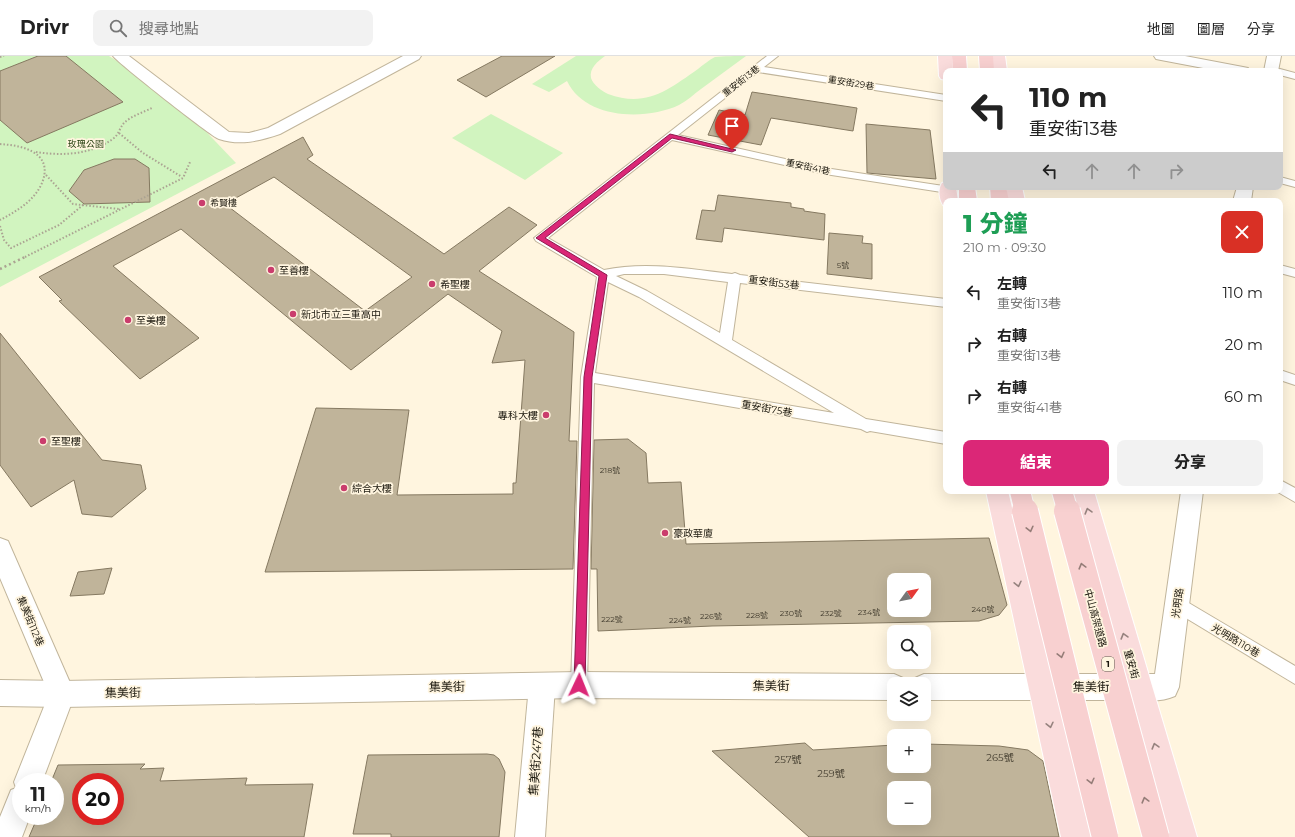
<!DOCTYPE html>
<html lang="zh-TW">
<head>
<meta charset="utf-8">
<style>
	:root { --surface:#fff; --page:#f2f2f2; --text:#222; --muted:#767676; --line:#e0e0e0; --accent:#db2777 }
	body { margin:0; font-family:Montserrat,"Noto Sans TC",sans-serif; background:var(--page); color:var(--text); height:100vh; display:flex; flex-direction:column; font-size:15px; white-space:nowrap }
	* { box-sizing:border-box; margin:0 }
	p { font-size:13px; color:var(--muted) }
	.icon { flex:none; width:22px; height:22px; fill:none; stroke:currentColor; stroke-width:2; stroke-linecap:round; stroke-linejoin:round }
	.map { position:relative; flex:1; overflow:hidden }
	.drawer { position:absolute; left:943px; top:142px; width:340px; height:296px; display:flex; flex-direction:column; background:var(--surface); border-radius:8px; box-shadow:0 4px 16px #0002 }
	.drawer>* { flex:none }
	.guide { position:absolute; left:943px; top:12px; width:340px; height:122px; border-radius:8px; box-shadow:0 4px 16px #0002; background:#fff; color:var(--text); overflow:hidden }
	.needle { width:26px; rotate:57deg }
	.tools { position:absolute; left:887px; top:517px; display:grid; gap:8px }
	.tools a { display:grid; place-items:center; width:44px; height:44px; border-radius:8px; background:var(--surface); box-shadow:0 4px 16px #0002; font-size:20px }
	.speed { position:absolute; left:12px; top:717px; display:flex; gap:8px; font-size:20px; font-weight:700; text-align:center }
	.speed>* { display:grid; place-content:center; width:52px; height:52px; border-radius:50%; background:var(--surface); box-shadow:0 4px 16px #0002; line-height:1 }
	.speed small { font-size:10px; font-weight:400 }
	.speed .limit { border:6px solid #d22; background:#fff; color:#111 }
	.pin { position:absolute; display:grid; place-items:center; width:34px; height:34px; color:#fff; margin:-41px -17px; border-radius:50% 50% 50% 0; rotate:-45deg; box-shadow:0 0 4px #0007 }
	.pin .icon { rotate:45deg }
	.me { position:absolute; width:44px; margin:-22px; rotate:2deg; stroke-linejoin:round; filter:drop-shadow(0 0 3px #0008) }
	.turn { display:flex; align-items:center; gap:14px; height:84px; padding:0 20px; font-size:18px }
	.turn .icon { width:52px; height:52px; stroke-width:2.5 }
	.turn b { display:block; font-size:28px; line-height:34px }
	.lanes { display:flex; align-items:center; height:38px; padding:0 20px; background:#0003; justify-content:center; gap:20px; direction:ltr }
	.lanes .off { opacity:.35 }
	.round { display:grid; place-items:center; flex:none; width:42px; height:42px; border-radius:8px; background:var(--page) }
	.summary { display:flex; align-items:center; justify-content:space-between; height:68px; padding:0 20px }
	h1 { font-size:24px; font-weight:800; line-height:30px; color:#1e9e55 }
	.action { display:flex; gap:8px; margin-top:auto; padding:8px 20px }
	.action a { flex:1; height:46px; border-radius:8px; background:var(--accent); color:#fff; font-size:16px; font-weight:800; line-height:46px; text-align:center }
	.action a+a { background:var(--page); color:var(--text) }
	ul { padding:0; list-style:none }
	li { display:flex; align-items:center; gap:12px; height:52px; padding:0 20px }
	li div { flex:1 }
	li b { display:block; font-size:15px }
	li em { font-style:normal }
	header { display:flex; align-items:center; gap:24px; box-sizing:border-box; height:56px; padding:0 20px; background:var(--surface); border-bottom:1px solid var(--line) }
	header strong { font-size:19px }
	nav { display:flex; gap:22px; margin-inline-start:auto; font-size:14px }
	.search { width:280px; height:36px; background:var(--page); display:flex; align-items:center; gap:10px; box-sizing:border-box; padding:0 14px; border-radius:8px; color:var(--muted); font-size:15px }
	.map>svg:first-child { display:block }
	.green { fill:#d1f4bf }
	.building { fill:#c0b49a; stroke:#857961; fill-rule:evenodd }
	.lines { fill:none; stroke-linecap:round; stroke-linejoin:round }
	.service-casing { stroke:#c1b59b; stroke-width:2 }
	.minor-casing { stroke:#c1b59b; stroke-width:2 }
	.tertiary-casing { stroke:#c1b59b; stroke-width:2 }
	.primary-casing { stroke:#fff; stroke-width:2 }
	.trunk-casing { stroke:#fff; stroke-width:2 }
	.path-far1 { stroke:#aba392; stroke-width:2; stroke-dasharray:1.5 2; stroke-linecap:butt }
	.path { stroke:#aba392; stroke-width:2.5; stroke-dasharray:2 3; stroke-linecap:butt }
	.service { fill:#fff; fill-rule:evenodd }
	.minor { fill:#fff; fill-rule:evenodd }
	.tertiary { fill:#fff; fill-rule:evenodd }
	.primary { fill:#fadcdc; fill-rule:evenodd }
	.trunk { fill:#f8d0d0; fill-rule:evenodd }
	.trunk-bridge-far1-casing { stroke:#fff; stroke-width:22; stroke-linecap:butt }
	.trunk-bridge-casing { stroke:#fff; stroke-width:28; stroke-linecap:butt }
	.trunk-bridge-far1 { stroke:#f8d0d0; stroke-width:20 }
	.trunk-bridge { stroke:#f8d0d0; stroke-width:26 }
	.oneway { stroke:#96837f }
	.oneway2 { stroke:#957d78 }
	.route { fill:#db2777; stroke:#8e194d }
	.poi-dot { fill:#ca3d6d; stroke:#fff5df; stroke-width:1.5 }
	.labels { text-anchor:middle; stroke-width:3.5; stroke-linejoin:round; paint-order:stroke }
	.number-label { font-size:8px; fill:#443e30 }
	.far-street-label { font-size:9px; fill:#1b170d; stroke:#fff5df }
	.far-park-label { font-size:9px; fill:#193504; stroke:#fff5df }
	.far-poi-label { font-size:9px; fill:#1b170d; stroke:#fff5df; text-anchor:start }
	.shield { fill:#fff5df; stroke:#5f5a4c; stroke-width:1 }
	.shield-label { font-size:9px; font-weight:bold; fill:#1b170d }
	.poi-label { font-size:10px; fill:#1b170d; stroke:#fff5df; text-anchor:start }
	.street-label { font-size:10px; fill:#1b170d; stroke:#fff5df }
	.near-number-label { font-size:10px; fill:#443e30 }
	.near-street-label { font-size:12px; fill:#1b170d; stroke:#fff5df }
</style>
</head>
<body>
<header>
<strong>Drivr</strong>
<div class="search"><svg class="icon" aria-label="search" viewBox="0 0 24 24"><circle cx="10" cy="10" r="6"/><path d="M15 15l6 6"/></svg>搜尋地點</div>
<nav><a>地圖</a><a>圖層</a><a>分享</a></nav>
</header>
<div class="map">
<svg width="1295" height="781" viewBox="0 0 1295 781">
	<rect width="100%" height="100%" fill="#fff5df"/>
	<g class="green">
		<polygon points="0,0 109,0 173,41 236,107 0,231"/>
		<path d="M 576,0 L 605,0 C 598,5 589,12 591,22 C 593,29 602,35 608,38 C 646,52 668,34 698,13 C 703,9 709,4 715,1 C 723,0 737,0 746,0 C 731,11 716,22 701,33 C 694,38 687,45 679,49 C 645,65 585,63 567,25 L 549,36 L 532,28 Z"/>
		<polygon points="491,58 563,97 525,124 452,82"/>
	</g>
	<g class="building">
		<polygon points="38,0 66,0 123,46 27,87 0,64 0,15"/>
		<polygon points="502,0 555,0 486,41 457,24"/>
		<polygon points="752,36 857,52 853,75 771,62 761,89 708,79 719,54 745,59"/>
		<polygon points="866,68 930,74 936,123 867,117"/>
		<path d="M 303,81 L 313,99 L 307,103 L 444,198 L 509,151 L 537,169 L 479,215 L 574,276 L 569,385 L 577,385 L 573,513 L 265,516 L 316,352 L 409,354 L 397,439 L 513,438 L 513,427 L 516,427 L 525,304 L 492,307 L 502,275 L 448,238 L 351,314 L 181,173 L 113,210 L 199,282 L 140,323 L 59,245 L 62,244 L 39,221 ZM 274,121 L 412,221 L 365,255 L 225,148 Z"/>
		<polygon points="114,103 135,103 149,112 150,146 84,148 69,135 84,114"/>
		<polygon points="718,139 791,147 791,151 804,153 804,155 825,158 824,184 724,172 722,186 696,183 702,154 715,155"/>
		<polygon points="829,177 863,180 862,187 872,188 872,223 827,218"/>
		<polygon points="0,277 102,404 141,409 146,433 112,461 82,458 74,424 31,451 0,409"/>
		<path d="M 628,383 L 646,397 L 648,427 L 681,426 L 686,488 L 989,482 L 1007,549 L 999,559 L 979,565 L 712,570 L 598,575 L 597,513 L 591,513 L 594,384 ZM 894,524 L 924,524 L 924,554 L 894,554 Z"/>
		<polygon points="112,512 104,538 70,540 78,516"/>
		<path d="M 805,687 L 813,694 L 894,689 L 894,710 L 924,710 L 924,688 L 999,690 L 1028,694 L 1043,705 L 1059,781 L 809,781 L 712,695 ZM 894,732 L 924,732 L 924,762 L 894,762 Z"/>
		<polygon points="487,698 494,699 499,703 505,716 499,781 391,781 391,778 353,778 368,699"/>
		<path d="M 145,708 L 140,713 L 164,712 L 160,725 L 247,722 L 245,729 L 313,728 L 304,781 L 29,781 L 38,760 L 55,760 L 55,726 L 51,726 L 58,709 ZM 81,726 L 115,726 L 115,760 L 81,760 Z"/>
	</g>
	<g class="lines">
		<defs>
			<g id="service">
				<path d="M 767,0 L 778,0 L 764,11 L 946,39 L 946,45 L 758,16 L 678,79 L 825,112 L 950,131 L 953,134 L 952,136 L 948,137 L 825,118 L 672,84 L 548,182 L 604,214 C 646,205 690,213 732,218 L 735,217 L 740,219 L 946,243 L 946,251 L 740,227 L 732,284 L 866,363 L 946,376 L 946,388 L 870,375 L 867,376 L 861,373 L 594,327 L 587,629 L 585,635 L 579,637 L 573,635 L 571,629 L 581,321 L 597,221 L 536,185 L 534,182 ZM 624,218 L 664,218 L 728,226 L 720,277 L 647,235 L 616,220 ZM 608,226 L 639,241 L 834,357 L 595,317 Z"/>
				<polygon points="1280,13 1295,17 1295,23 1280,19 1280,15 1276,15"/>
				<polygon points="1280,121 1295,125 1295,131 1280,127"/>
				<polygon points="1280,209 1295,213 1295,221 1280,217"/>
				<polygon points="1280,314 1295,319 1295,329 1280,324"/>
				<polygon points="1280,424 1295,432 1295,446 1276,435 1280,435"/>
				<polygon points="1177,540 1295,610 1295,628 1171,553 1169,548 1171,543"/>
			</g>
			<g id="minor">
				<path d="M 113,0 L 129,0 L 229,76 L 249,77 L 268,72 L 403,0 L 421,0 L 419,3 L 280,78 C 259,85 240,90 219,83 C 212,81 118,7 113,0 Z"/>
				<polygon points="1154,0 1185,0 1243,11 1248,12 1250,15 1219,15 1161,4 1156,3"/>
				<polygon points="1267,0 1281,0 1278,15 1264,15"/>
				<polygon points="1237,131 1253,131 1251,145 1233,145"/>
				<path d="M 1181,435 L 1203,435 L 1179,631 L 1175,640 C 1161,646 1143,646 1129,640 L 1125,631 L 1129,622 L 1138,618 L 1155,618 Z"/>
				<polygon points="0,482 8,485 75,638 42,726 21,726 21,760 30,760 22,781 0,781 0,761 11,734 16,732 14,726 49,638 0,522"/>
				<polygon points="542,617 551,621 555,630 545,781 515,781 529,630 533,621"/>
			</g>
			<g id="tertiary">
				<polygon points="579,616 894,618 903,622 906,628 894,628 894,644 579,642 62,651 0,650 0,624 62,625"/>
				<polygon points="924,618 1131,618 1140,622 1144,631 1140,640 1131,644 924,644 924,628 912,628 915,622"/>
			</g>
			<g id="primary">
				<polygon points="938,0 952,0 953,15 946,15 946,24 941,23 939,20"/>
				<polygon points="991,0 1005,0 1007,15 993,15"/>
				<path d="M 946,126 L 946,131 L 956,131 L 958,145 L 946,145 L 946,150 L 943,149 C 939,143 938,133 942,127 Z"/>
				<polygon points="1006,131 1022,131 1025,145 1007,145"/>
				<polygon points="986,435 1008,435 1091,781 1061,781"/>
				<polygon points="1072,435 1094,435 1197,781 1167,781"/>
			</g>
			<g id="trunk">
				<polygon points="952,0 966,0 967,15 953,15"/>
				<polygon points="979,0 993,0 994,15 980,15"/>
				<polygon points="959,131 975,131 977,145 959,145"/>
				<polygon points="990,131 1006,131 1009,145 991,145"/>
			</g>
		</defs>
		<use href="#service" class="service-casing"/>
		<use href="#minor" class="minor-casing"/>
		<use href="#tertiary" class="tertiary-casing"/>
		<use href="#primary" class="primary-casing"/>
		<use href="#trunk" class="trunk-casing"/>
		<g class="path-far1">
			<polyline points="0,1 4,0"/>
			<polyline points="119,77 143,97 182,121"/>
			<path d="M 0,88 C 11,89 23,90 33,96 C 53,107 44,130 31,143 C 22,152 11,158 0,164"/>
			<path d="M 36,96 C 62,100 92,99 114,82 C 119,78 120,71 124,67 C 131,60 144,56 152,52"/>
			<polyline points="46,119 73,148 119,153"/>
			<polyline points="0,170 4,184 11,192 59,169 84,148"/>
			<polyline points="25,201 183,122 190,106"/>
		</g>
		<polyline class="path" points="0,213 27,200"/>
		<use href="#service" class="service"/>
		<use href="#minor" class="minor"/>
		<use href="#tertiary" class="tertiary"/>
		<use href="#primary" class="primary"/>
		<use href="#trunk" class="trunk"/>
		<defs>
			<g id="trunk-bridge-far1">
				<polyline points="1020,435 1025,456"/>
				<polyline points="1062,435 1068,456"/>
			</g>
			<g id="trunk-bridge">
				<polyline points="1025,455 1105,781"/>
				<polyline points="1067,455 1156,781"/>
			</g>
		</defs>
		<use href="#trunk-bridge-far1" class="trunk-bridge-far1-casing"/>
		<use href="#trunk-bridge" class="trunk-bridge-casing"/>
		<use href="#trunk-bridge-far1" class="trunk-bridge-far1"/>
		<use href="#trunk-bridge" class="trunk-bridge"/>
	</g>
	<defs><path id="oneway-chevron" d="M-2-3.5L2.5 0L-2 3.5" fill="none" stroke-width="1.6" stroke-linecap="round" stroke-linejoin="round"/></defs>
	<g class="oneway">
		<use href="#oneway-chevron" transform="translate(1088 455) rotate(-106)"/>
		<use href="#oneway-chevron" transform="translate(1018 528) rotate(77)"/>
		<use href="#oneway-chevron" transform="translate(1124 580) rotate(-106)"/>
		<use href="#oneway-chevron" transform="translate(1050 669) rotate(77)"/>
		<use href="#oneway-chevron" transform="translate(1155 690) rotate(-106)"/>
	</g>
	<g class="oneway2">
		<use href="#oneway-chevron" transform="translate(1030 473) rotate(76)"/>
		<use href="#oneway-chevron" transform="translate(1082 510) rotate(-105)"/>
		<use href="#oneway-chevron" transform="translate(1061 599) rotate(76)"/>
		<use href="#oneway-chevron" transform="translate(1091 725) rotate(76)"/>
		<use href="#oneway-chevron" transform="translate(1145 744) rotate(-105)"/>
	</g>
	<polygon class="route" points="670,78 736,94 732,96 672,82 545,182 607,219 592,321 585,629 583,633 579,635 575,633 574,629 584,321 599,220 536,182"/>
	<g class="poi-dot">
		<circle cx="202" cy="147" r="4"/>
		<circle cx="271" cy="214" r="4"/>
		<circle cx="432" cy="228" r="4"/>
		<circle cx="293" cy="258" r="4"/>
		<circle cx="128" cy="264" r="4"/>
		<circle cx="546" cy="359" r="4"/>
		<circle cx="43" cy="385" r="4"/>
		<circle cx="344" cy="432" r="4"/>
		<circle cx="665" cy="477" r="4"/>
	</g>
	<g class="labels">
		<g class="number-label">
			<text x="843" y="212">5號</text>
			<text x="610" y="417">218號</text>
			<text x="983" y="556">240號</text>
			<text x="869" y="559">234號</text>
			<text x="791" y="560">230號</text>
			<text x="831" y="560">232號</text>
			<text x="757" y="562">228號</text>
			<text x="711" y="563">226號</text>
			<text x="612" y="566">222號</text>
			<text x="680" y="567">224號</text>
		</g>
		<g class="far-street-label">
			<text transform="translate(741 25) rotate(-38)" y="3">重安街13巷</text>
			<text transform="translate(851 27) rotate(9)" y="3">重安街29巷</text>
			<text transform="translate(808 111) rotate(12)" y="3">重安街41巷</text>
		</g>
		<g class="far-park-label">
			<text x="86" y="91">玫瑰公園</text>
		</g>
		<g class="far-poi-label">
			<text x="210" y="150">希賢樓</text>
		</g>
		<rect class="shield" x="1102" y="601" width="12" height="14" rx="3"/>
		<g class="shield-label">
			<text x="1108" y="611">1</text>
		</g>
		<g class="poi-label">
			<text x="279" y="218">至善樓</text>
			<text x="440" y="232">希聖樓</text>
			<text x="301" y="262">新北市立三重高中</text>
			<text x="136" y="268">至美樓</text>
			<text x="538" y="363" text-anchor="end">專科大樓</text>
			<text x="51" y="389">至聖樓</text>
			<text x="352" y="436">綜合大樓</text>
			<text x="673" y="481">豪政華廈</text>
		</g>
		<g class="street-label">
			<text transform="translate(774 226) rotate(7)" y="4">重安街53巷</text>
			<text transform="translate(767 352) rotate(10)" y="4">重安街75巷</text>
			<text transform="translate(1177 547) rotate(-82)" y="4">光明路</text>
			<text transform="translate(1096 562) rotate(75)" y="4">中山高架道路</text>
			<text transform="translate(31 565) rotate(67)" y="4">集美街112巷</text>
			<text transform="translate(1236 584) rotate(31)" y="4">光明路110巷</text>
			<text transform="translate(1132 608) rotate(74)" y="4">重安街</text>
		</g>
		<g class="near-number-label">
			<text x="1000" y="705">265號</text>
			<text x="788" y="707">257號</text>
			<text x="831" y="721">259號</text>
		</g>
		<g class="near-street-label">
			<text x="771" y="634">集美街</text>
			<text transform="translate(447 631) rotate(-1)" y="4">集美街</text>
			<text x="1091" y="635">集美街</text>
			<text transform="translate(123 637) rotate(-1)" y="4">集美街</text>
			<text transform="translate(536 705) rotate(-86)" y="4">集美街247巷</text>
		</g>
	</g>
</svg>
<div class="tools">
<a><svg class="needle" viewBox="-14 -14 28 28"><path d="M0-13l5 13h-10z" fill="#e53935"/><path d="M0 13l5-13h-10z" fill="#767676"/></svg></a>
<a><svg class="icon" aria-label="search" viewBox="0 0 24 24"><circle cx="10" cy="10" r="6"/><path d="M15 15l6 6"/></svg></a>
<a><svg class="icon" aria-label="layers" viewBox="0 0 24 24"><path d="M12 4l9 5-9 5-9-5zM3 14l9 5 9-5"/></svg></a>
<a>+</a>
<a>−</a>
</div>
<div class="speed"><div>11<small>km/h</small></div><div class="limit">20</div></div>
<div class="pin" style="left:732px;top:94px;background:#d93025"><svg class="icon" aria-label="arrive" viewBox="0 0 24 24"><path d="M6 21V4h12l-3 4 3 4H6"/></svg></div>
<svg class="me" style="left:579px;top:629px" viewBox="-20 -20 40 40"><path d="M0-17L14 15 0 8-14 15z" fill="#db2777" stroke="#fff" stroke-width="4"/></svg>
<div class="guide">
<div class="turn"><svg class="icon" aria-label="left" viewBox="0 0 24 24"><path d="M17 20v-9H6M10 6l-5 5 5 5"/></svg><div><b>110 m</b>重安街13巷</div></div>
<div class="lanes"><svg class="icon" aria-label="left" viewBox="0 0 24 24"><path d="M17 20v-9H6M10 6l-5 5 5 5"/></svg><svg class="icon off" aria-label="ahead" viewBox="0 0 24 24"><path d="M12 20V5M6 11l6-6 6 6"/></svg><svg class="icon off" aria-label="ahead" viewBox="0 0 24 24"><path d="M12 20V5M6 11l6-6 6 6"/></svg><svg class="icon off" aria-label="right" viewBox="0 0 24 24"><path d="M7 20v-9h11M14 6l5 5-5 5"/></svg></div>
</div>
<section class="drawer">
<div class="summary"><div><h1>1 分鐘</h1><p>210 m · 09:30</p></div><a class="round" style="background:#d93025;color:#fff"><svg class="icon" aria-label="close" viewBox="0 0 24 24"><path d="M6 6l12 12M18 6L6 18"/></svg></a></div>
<ul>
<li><svg class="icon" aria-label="left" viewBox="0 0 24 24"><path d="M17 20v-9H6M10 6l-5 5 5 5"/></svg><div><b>左轉</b><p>重安街13巷</p></div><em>110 m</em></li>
<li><svg class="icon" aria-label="right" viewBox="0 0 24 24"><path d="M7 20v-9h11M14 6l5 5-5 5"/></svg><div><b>右轉</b><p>重安街13巷</p></div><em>20 m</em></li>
<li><svg class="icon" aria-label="right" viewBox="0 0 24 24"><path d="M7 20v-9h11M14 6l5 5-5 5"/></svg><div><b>右轉</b><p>重安街41巷</p></div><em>60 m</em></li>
</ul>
<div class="action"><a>結束</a><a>分享</a></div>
</section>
</div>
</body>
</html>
